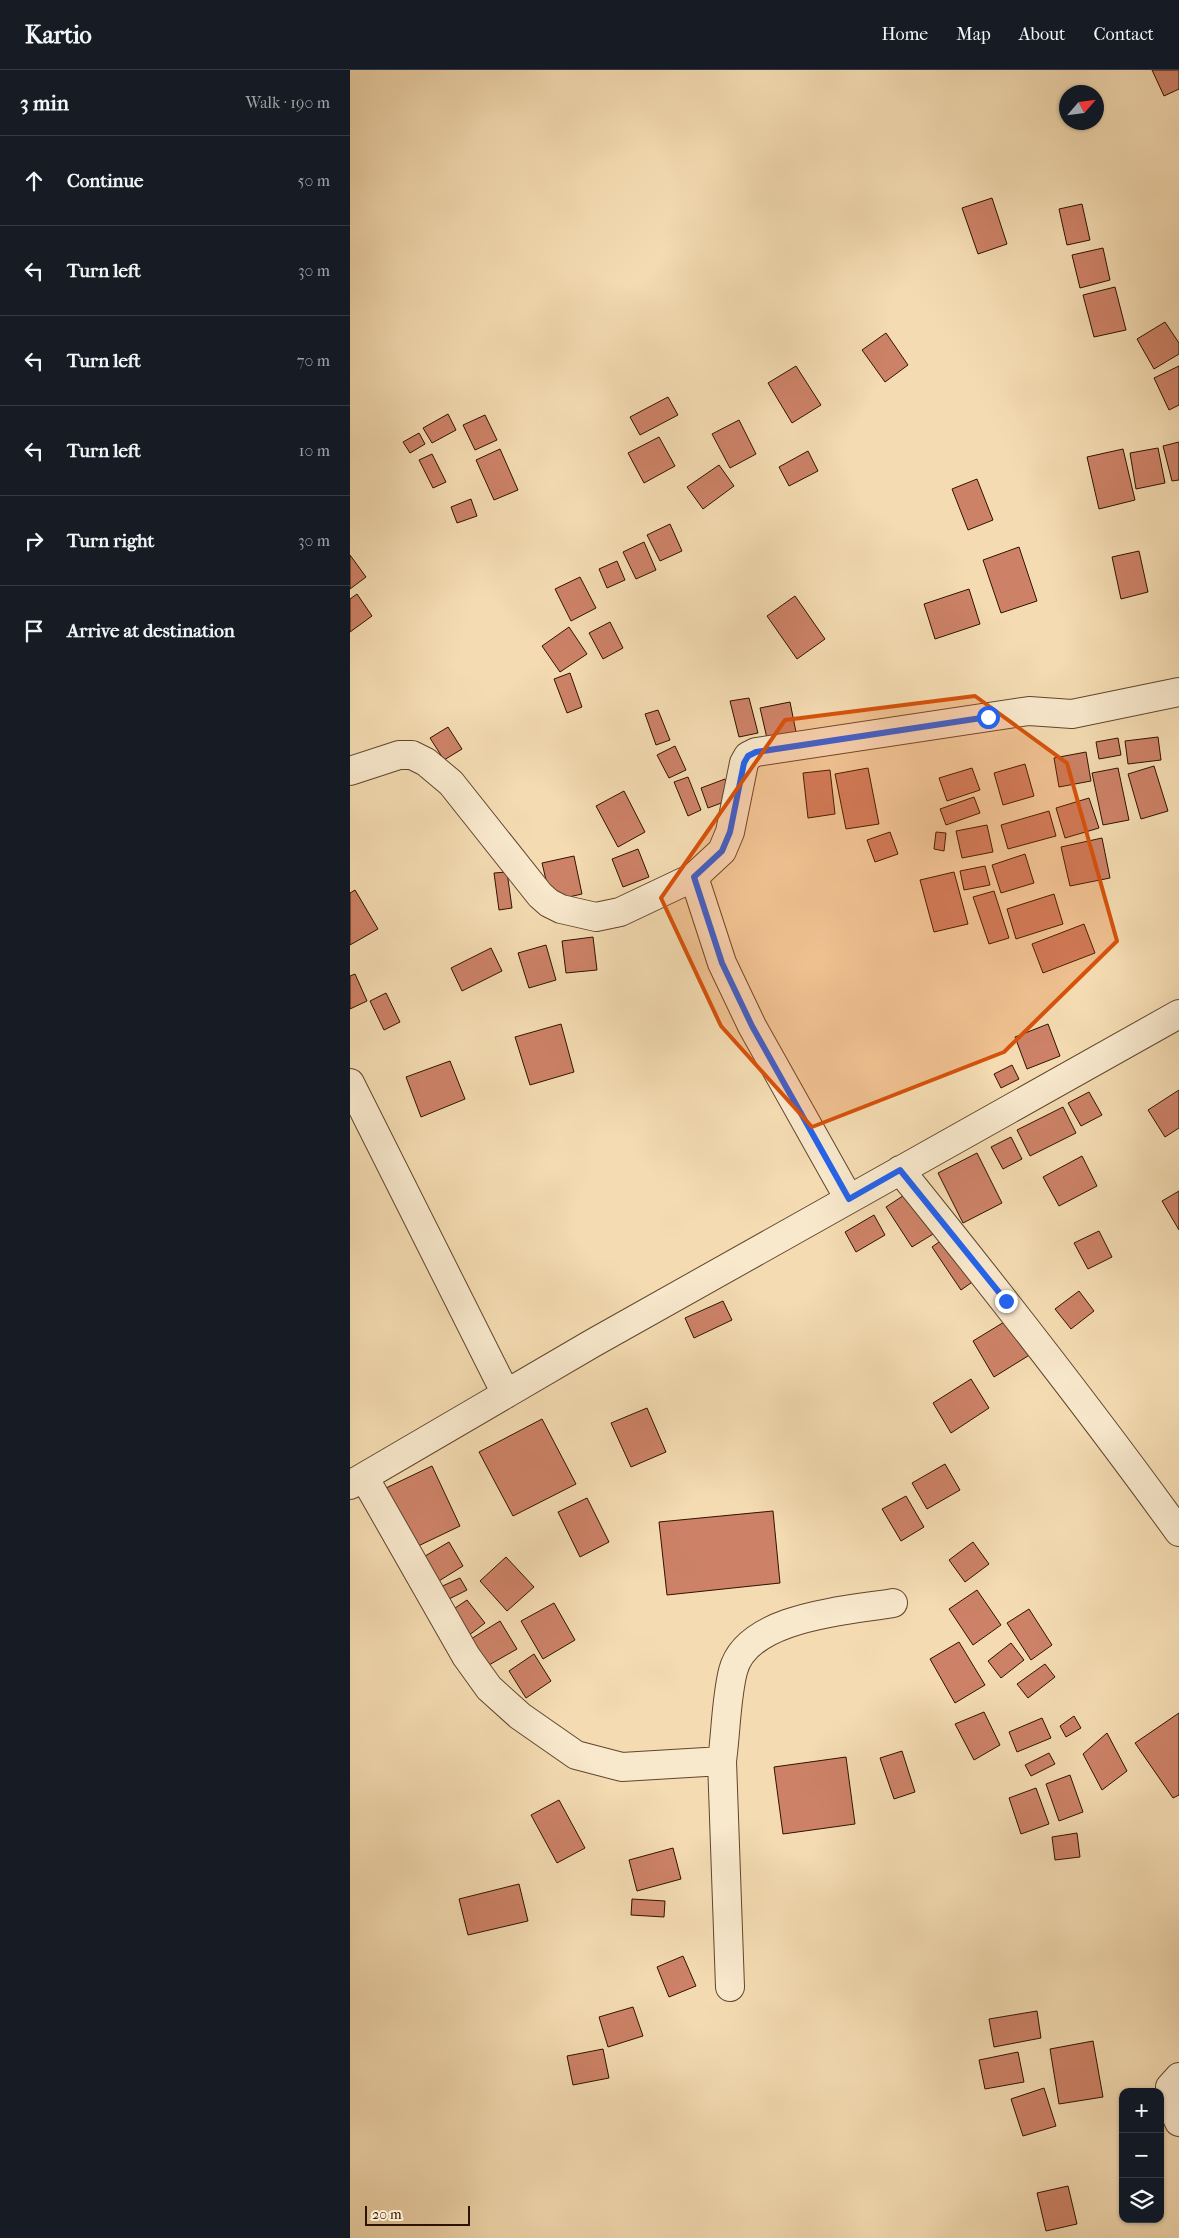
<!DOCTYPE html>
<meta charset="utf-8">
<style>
:root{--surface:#171b24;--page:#242831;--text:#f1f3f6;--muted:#9ea1a6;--line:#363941}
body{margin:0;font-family:"IM FELL French Canon",serif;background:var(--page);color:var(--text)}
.controls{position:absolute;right:15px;bottom:15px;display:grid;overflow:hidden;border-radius:10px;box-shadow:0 1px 4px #0004}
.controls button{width:45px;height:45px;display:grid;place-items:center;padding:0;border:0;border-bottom:1px solid var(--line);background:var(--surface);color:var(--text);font:25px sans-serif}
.compass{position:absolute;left:709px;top:15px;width:45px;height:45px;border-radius:50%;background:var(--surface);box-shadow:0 1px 4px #0004;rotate:62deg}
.scale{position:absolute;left:15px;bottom:12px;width:105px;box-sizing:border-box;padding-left:5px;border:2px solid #2f1300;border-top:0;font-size:14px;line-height:18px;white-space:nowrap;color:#2f1300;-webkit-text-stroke:4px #f8e8cc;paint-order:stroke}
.stop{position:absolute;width:15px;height:15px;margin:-11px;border:4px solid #2563eb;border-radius:50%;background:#fff}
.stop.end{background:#2563eb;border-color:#fff;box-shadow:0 1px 5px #0008}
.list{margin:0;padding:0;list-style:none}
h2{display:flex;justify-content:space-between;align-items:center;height:65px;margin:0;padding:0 20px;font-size:21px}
h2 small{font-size:16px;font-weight:400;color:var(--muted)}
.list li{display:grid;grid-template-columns:32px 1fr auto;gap:15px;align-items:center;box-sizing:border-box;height:90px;padding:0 20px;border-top:1px solid var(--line)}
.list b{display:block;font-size:19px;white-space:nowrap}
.list em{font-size:16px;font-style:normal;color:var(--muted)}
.icon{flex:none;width:28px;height:28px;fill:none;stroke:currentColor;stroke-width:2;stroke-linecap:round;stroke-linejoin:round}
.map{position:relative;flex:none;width:829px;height:2168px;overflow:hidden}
header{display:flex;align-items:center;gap:30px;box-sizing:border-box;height:70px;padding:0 25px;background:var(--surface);border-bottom:1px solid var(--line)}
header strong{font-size:24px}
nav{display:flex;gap:28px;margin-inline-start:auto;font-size:18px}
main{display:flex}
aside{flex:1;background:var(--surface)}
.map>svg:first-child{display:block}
</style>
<header>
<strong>Kartio</strong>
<nav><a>Home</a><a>Map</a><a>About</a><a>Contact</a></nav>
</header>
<main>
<aside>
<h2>3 min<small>Walk · 190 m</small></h2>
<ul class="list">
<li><svg class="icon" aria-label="ahead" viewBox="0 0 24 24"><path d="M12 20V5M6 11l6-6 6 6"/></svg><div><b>Continue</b></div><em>50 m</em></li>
<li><svg class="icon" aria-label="left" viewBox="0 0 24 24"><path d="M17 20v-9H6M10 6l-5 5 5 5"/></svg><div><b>Turn left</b></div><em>30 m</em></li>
<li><svg class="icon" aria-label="left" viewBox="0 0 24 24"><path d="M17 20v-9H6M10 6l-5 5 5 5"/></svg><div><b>Turn left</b></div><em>70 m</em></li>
<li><svg class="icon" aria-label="left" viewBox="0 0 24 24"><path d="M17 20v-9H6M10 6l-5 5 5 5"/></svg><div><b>Turn left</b></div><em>10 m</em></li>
<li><svg class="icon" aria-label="right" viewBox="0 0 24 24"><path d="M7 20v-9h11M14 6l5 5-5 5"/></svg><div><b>Turn right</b></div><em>30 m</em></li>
<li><svg class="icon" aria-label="arrive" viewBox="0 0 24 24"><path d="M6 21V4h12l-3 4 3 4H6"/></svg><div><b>Arrive at destination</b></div></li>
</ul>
</aside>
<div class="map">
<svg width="829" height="2168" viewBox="0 0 829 2168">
<rect width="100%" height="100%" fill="#f4dbb1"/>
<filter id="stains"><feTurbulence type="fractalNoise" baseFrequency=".004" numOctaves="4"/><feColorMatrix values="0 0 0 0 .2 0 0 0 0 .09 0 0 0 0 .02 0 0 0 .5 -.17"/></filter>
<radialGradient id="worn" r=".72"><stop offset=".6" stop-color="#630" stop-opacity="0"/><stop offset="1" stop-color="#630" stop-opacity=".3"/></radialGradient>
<!-- building -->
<path fill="#cd8267" stroke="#2f1300" d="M802,0H829V19L814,26Z
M642,128L657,174L628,184L612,138Z
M732,134L740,170L717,175L709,139Z
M753,178L760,210L730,218L722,185Z
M765,217L776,260L744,267L733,225Z
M815,252L829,273V284L804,299L787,269Z
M536,263L558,295L535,312L512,280Z
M446,296L471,335L442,353L418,313Z
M829,296V335L819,340L804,308Z
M318,327L328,345L290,365L280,347Z
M98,344L106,360L82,373L73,358Z
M135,345L147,370L125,380L113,355Z
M389,350L406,384L380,398L362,364Z
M69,363L75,374L60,383L53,372Z
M309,367L325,396L294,413L278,383Z
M829,372V410L822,411L813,376Z
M808,378L815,413L786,419L780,383Z
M150,379L168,420L144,430L126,390Z
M773,379L785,430L749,439L737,387Z
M458,381L468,401L439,416L429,397Z
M82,384L96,412L83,418L69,390Z
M369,395L384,416L353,439L337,417Z
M627,409L643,450L618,460L602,419Z
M121,429L127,446L107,453L101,437Z
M320,454L332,481L310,491L297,465Z
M294,472L306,500L286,509L273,482Z
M669,477L687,531L651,543L633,490Z
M789,481L798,522L771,529L762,487Z
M0,485L16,507L0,519Z
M267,491L275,510L257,518L249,499Z
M230,507L246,538L221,551L205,519Z
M619,519L630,554L585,569L574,534Z
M7,524L22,546L0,562V529Z
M445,526L475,569L447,589L417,546Z
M260,552L273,578L253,589L239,563Z
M219,557L237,584L210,602L192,576Z
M220,603L232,637L217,643L204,609Z
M399,628L408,663L389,667L380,631Z
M440,632L448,672L419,677L410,638Z
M308,640L320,670L306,675L295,644Z
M98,657L112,679L94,690L80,668Z
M808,667L811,690L778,694L775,671Z
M768,668L771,685L749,689L746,672Z
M325,676L336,700L319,708L307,685Z
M736,682L741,711L709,717L704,688Z
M675,694L684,726L653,735L644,703Z
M804,696L818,741L791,749L778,704Z
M518,698L529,754L496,759L485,704Z
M622,698L630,720L597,731L589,708Z
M768,698L779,750L753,755L742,703Z
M480,700L485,744L458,748L453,703Z
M338,707L351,740L338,746L324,712Z
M375,709L382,729L358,738L351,718Z
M274,721L295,762L268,777L246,736Z
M624,727L630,743L596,755L590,739Z
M739,728L749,758L715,768L706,738Z
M699,741L706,766L658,779L651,755Z
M637,755L643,782L612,788L606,761Z
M540,762L548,784L525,792L517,770Z
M586,762L596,763L594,781L584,779Z
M752,768L760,808L720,816L711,777Z
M288,779L299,807L273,817L262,789Z
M675,784L684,813L651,823L642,795Z
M224,786L232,824L201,831L192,793Z
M635,796L640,815L614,820L610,801Z
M157,802L162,838L149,840L144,803Z
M604,802L618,854L584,862L570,810Z
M5,820L28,859L0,875V823Z
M644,821L659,868L639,874L623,827Z
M704,824L713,854L666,869L657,839Z
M734,854L745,883L693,903L682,874Z
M243,867L247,900L216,903L212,871Z
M196,875L206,910L179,918L168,883Z
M141,878L152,901L112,921L101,898Z
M5,904L17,931L0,939V906Z
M36,923L50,952L34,960L20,931Z
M211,954L224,1002L180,1015L165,967Z
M698,954L710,986L677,999L665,967Z
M100,991L115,1029L71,1047L56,1007Z
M662,995L669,1009L651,1018L644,1004Z
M829,1020V1058L815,1067L798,1040Z
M739,1022L752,1045L731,1056L718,1033Z
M713,1037L726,1063L680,1086L667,1060Z
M661,1067L672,1089L653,1099L641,1077Z
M627,1083L652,1133L613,1153L588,1103Z
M732,1086L747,1116L709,1136L693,1107Z
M562,1120L588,1161L562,1177L536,1137Z
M829,1121V1160L812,1131Z
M524,1145L535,1165L506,1182L495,1162Z
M749,1161L762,1187L738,1199L724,1173Z
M599,1165L628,1208L611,1220L582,1177Z
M729,1221L744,1241L721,1259L705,1239Z
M373,1231L382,1250L344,1268L335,1248Z
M664,1246L686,1281L644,1307L623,1271Z
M621,1309L639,1338L601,1363L583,1333Z
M297,1338L316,1382L281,1397L261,1353Z
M192,1349L226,1414L163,1446L129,1382Z
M595,1394L610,1420L577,1439L562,1413Z
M82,1396L110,1456L64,1478L36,1418Z
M556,1426L574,1457L551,1471L532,1439Z
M237,1428L259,1472L230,1487L208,1442Z
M423,1441L430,1513L317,1525L309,1452Z
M99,1472L113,1496L84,1514L70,1489Z
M623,1472L639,1494L615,1512L599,1490Z
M156,1487L184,1517L157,1541L130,1511Z
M110,1508L117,1520L93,1532L86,1519Z
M627,1520L651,1555L623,1575L599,1539Z
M117,1530L135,1553L114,1569L96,1544Z
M204,1533L225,1570L193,1589L171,1551Z
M679,1539L702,1575L681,1590L657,1553Z
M150,1551L167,1579L132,1599L116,1572Z
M609,1572L635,1615L605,1633L580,1589Z
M661,1573L674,1590L651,1608L638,1591Z
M184,1584L201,1611L176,1628L159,1601Z
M695,1594L705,1607L678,1628L667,1614Z
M634,1642L650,1675L624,1690L605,1654Z
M829,1643V1725L823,1728L785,1673Z
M724,1646L731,1658L716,1667L710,1656Z
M692,1648L701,1668L667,1682L659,1662Z
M757,1663L777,1701L752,1720L733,1684Z
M552,1681L565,1722L544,1729L530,1688Z
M699,1683L705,1694L681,1706L675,1695Z
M496,1687L505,1754L433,1764L424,1697Z
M720,1705L733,1742L709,1751L696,1714Z
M686,1718L699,1754L671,1764L659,1728Z
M209,1730L235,1778L207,1793L181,1745Z
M727,1763L730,1787L705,1790L702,1767Z
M323,1778L331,1809L287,1821L279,1790Z
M169,1814L178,1851L118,1865L109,1829Z
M282,1829L315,1831L314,1847L281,1845Z
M333,1886L346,1916L319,1927L307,1897Z
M283,1937L293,1966L258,1977L249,1947Z
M687,1941L691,1968L644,1977L639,1949Z
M743,1971L753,2027L709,2034L700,1979Z
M253,1979L259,2008L223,2015L217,1986Z
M668,1982L674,2012L635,2019L629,1990Z
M694,2018L706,2056L673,2066L661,2029Z
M718,2116L727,2154L696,2161L687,2123Z"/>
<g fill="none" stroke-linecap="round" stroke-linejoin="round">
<defs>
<path id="minor" d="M0,701L49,685H62L76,692L101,713L190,825L199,833L211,839L246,847L270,842L344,807L372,781L380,762L394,693L398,686L406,682L679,641L722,644L829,622
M344,807L372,893L402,956L499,1129
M0,1013L156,1324
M550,1100C646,1219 740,1339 829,1462
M14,1407L116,1586L139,1618L170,1646L226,1685L272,1697L372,1691L380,1917
M0,1415L243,1273L829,944
M372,1691C376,1662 376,1629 383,1601C397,1546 497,1541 543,1533
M829,2007L820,2017V2032L829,2052"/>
</defs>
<!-- minor casing -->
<use href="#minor" stroke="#60452c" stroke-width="30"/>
<!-- minor -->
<use href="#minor" stroke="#f8e8cc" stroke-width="28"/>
</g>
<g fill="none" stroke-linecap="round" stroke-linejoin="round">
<!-- route -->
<path stroke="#2563eb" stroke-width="6" d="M638,647L406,682L398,686L394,693L380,762L372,781L344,807L372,893L402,956L499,1129L550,1100L656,1231"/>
</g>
<!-- marked area -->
<path fill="#d6520b" fill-opacity="0.2" stroke="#d6520b" stroke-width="4" stroke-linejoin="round" d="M625,626L717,693L767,871L654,982L462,1057L371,956L311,828L435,650Z"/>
<rect width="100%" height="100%" filter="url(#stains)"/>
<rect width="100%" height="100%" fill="url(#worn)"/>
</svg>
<div class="controls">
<button>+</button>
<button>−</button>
<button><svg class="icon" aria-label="layers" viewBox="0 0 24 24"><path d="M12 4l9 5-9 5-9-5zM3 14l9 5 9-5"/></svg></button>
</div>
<svg class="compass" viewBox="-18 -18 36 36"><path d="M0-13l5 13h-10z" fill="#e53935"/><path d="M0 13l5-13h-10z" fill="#9ea1a6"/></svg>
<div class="scale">20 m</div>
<div class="stop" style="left:638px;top:647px"></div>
<div class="stop end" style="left:656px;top:1231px"></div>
</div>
</main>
